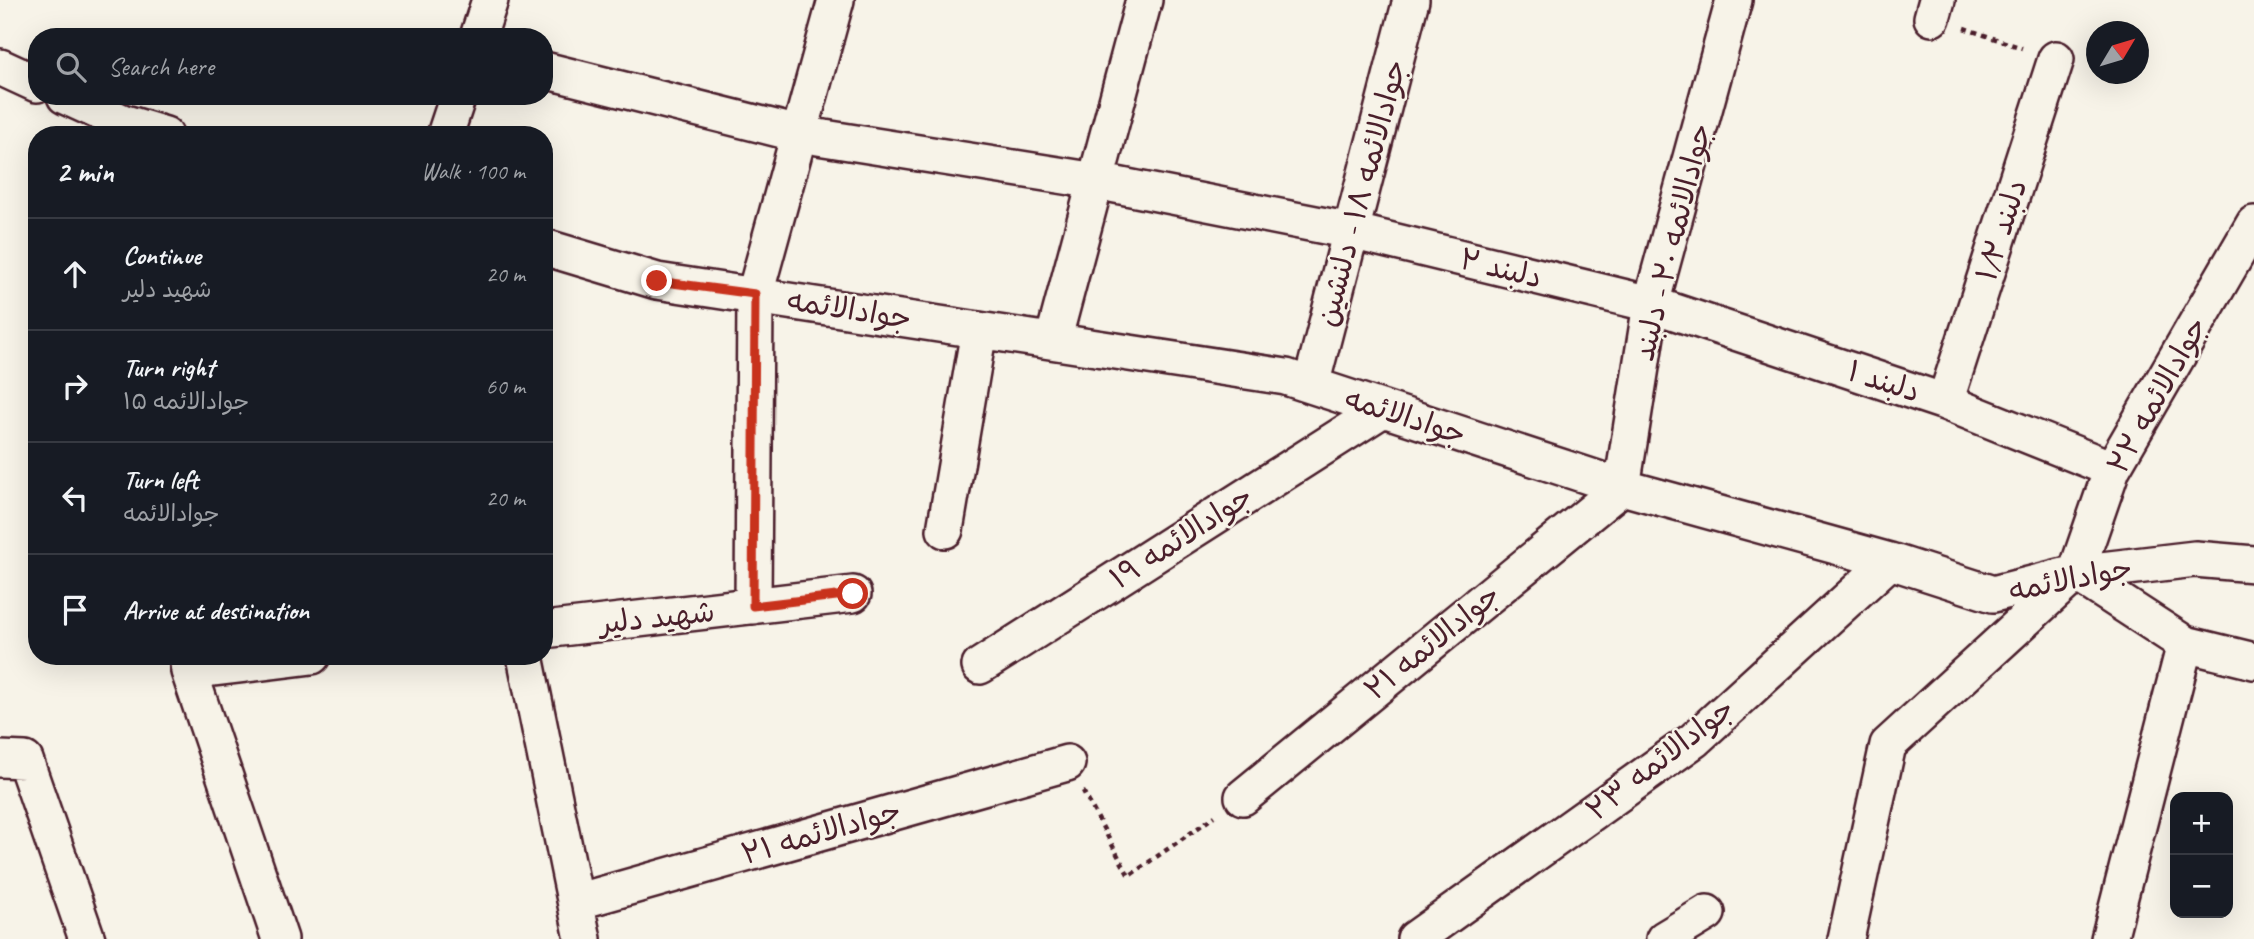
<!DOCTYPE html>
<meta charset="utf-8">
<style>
:root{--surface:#171b24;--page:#20242c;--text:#f1f3f6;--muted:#9ea1a6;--line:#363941}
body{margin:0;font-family:Caveat,"Playpen Sans Arabic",sans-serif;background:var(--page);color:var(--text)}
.controls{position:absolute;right:21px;bottom:21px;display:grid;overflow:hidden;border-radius:14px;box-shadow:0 7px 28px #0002}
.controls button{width:63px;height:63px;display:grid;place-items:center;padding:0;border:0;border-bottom:2px solid var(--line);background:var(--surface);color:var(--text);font:35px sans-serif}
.compass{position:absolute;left:2086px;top:21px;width:63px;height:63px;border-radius:50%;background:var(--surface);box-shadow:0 7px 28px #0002;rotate:52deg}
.stop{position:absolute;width:21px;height:21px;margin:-16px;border:5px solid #c8321e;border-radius:50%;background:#fff}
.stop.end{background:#c8321e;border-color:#fff;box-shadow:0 2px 7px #0008}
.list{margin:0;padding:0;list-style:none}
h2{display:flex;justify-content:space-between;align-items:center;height:91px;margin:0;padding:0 28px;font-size:30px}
h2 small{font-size:23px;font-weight:400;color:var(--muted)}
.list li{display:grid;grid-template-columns:46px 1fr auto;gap:21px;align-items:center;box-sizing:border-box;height:112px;padding:0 28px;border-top:2px solid var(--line)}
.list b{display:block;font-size:26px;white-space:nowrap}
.list p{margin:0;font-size:23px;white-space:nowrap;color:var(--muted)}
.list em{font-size:23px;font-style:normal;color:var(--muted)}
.icon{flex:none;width:38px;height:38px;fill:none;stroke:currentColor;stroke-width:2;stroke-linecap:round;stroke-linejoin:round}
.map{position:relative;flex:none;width:2254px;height:939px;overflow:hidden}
.search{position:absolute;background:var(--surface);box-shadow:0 7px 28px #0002;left:28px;top:28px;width:525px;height:77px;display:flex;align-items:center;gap:18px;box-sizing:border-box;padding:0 24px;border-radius:28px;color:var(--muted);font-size:26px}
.panel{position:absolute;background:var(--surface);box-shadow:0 7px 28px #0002;left:28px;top:126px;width:525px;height:539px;border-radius:28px}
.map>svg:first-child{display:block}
</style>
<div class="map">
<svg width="2254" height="939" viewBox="0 0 2254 939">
<rect width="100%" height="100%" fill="#f7f3e8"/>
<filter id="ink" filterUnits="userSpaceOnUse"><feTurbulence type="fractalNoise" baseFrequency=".0143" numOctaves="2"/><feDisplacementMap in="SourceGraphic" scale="14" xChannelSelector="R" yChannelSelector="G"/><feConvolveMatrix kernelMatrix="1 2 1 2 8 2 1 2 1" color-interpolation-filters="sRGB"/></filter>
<g filter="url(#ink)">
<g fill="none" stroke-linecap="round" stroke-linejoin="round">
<defs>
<path id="street" d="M1932,18L1937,0
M478,37L490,0
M0,67L37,84
M544,70L799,134L1096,181L1351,231L1651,304L1945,402L2112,469
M65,96L122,122L165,135
M445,135L458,96
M544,247L657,281L1286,377L1622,487L1890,561L1993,594L2076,573L2195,559L2254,564
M1053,341L1144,0
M1311,385L1411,0
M1945,402L2056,59
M1622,487L1651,304L1734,0
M945,530L979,330
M2076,573L2185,644L2254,661
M753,606L755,294L836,0
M544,630L853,594
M187,656L189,671L280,939
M525,656L583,939
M980,666L1383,409
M189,671L312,656
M0,759L25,760L87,939
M1243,797L1622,487
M576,902L1067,763
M1415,939L1694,740L1890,561
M1664,939L1707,913
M1846,939L1888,745L2076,573L2112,469L2254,224
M2109,939L2185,644"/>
</defs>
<!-- street casing -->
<use href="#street" stroke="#4a1f2b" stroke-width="40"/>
<!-- path -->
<path stroke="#4a1f2b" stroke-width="4.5" stroke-dasharray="5 5" stroke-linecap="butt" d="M1964,28L2022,48
M1083,791L1129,876L1215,816"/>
<!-- street -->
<use href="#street" stroke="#f7f3e8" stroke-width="35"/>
</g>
</g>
<g fill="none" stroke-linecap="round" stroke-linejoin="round" filter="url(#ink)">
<!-- route -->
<path stroke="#c8321e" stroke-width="9" d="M657,281L755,294L753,606L853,594"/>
</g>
<g text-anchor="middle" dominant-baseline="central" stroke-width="5" stroke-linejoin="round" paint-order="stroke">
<!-- street labels -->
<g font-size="30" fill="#4a1f2b" stroke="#f7f3e8">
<text transform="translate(1361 193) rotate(-75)">جوادالائمه ۱۸ - دلنشین</text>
<text transform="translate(2001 230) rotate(-72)">دلبند ۱/۲</text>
<text transform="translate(1672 242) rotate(-76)">جوادالائمه ۲۰ - دلبند</text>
<text transform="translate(1501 268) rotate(14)">دلبند ۲</text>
<text transform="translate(849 309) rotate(9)">جوادالائمه</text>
<text transform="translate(1884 381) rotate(18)">دلبند ۱</text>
<text transform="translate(2157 395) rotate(-61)">جوادالائمه ۲۲</text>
<text transform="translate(1405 416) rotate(18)">جوادالائمه</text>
<text transform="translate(1181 537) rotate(-33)">جوادالائمه ۱۹</text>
<text transform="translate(2070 579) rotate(-11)">جوادالائمه</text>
<text transform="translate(657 617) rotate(-6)">شهید دلیر</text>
<text transform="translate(1432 642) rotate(-39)">جوادالائمه ۲۱</text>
<text transform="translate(1660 759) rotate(-38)">جوادالائمه ۲۳</text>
<text transform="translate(821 832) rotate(-16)">جوادالائمه ۲۱</text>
</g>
</g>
</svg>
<div class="controls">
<button>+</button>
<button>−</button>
</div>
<svg class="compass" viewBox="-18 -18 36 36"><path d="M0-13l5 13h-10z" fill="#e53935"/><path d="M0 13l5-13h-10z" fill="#9ea1a6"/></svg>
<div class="stop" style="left:853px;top:594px"></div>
<div class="stop end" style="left:657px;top:281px"></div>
<div class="search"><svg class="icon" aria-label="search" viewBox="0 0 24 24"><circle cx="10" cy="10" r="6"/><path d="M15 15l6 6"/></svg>Search here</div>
<section class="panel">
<h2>2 min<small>Walk · 100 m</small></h2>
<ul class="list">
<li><svg class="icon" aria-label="ahead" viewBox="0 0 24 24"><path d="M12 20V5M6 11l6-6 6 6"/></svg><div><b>Continue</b><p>شهید دلیر</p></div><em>20 m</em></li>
<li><svg class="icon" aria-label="right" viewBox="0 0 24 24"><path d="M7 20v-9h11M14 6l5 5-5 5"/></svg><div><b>Turn right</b><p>جوادالائمه ۱۵</p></div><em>60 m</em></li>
<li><svg class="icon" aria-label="left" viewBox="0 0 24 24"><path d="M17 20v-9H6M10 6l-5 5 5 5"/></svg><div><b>Turn left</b><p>جوادالائمه</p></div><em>20 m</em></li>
<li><svg class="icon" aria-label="arrive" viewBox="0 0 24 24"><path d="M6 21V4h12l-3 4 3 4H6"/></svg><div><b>Arrive at destination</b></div></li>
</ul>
</section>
</div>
